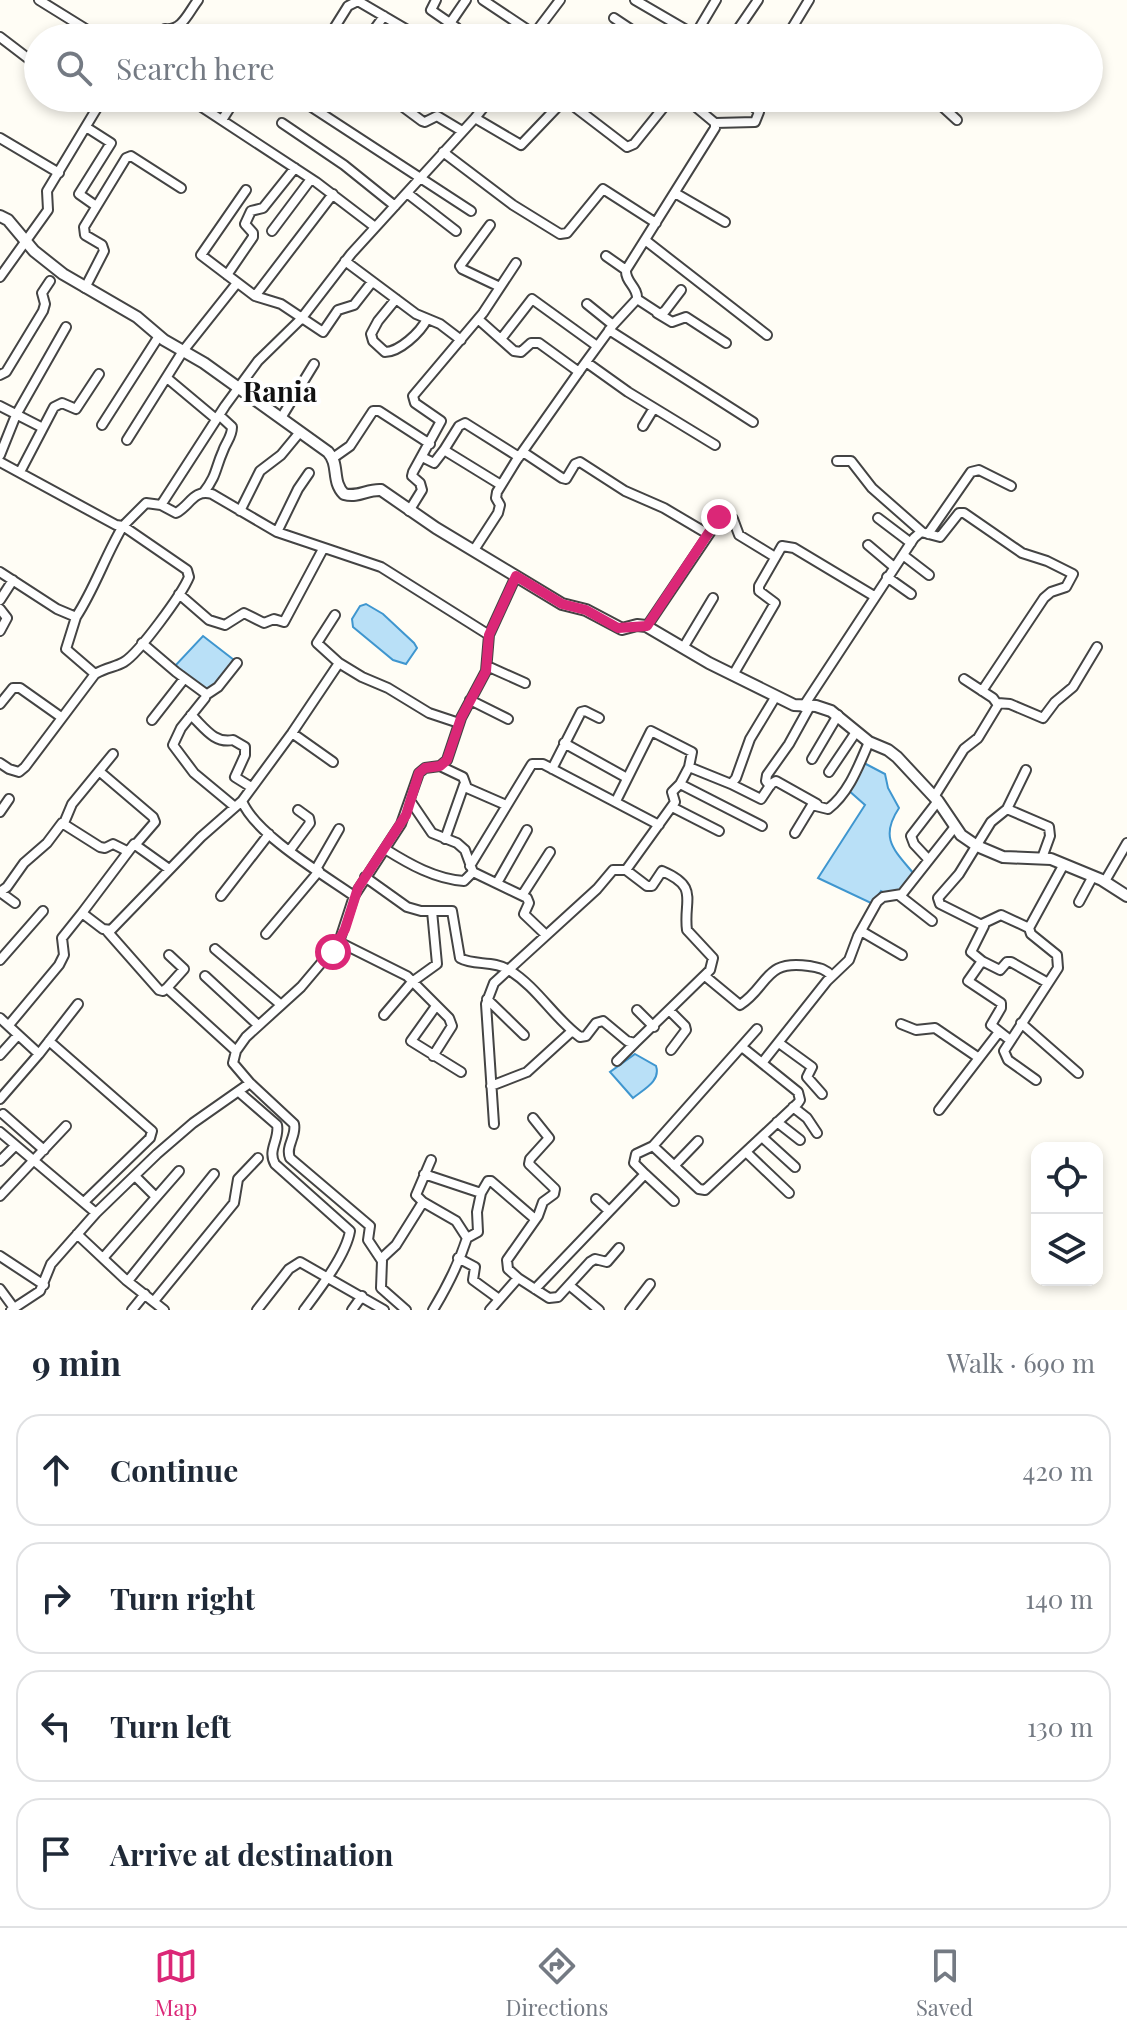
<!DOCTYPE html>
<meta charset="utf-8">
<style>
:root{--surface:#fff;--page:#f2f2f3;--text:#1f2937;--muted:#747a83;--line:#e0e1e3;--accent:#db2777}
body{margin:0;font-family:"Playfair Display",serif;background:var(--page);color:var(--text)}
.controls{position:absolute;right:24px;bottom:24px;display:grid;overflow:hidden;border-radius:16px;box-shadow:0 4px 12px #0003}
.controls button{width:72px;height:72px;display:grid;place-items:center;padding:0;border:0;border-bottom:2px solid var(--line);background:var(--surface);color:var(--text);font:40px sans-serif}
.stop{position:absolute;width:24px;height:24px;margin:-18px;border:6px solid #db2777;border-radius:50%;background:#fff}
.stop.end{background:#db2777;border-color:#fff;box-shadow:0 2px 8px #0008}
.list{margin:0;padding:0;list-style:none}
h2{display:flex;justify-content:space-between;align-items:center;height:104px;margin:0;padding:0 32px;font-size:34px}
h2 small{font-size:26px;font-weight:400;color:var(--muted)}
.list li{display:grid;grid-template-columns:52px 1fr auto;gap:24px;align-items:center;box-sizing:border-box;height:112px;margin:0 16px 16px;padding:0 16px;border:2px solid var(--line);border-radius:24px}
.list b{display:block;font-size:30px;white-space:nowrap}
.list em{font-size:26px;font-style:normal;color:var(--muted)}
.icon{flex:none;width:44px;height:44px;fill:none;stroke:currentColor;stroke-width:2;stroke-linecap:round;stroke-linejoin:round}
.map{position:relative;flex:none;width:1127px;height:1310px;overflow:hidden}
.search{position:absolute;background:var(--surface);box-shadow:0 4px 12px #0003;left:24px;right:24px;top:24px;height:88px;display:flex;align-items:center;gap:20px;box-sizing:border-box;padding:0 28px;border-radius:44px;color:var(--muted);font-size:30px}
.sheet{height:616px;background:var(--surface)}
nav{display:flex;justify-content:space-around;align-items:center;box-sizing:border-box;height:112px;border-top:2px solid var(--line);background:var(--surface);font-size:22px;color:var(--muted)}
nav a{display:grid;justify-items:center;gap:4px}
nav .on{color:var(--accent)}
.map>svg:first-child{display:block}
</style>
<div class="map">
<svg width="1127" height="1310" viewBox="0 0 1127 1310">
<rect width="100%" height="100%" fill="#fffdf5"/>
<!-- water -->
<path fill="#b9e0f7" stroke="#3f96cf" stroke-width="2" d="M366,604L383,614L414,643L417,648L406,664L393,660L353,627L352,619L360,606Z
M203,636L234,660L219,686L208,693L173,668Z
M864,763L885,774L888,788L899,808C879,838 894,850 914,874L894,898L881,891L873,904L818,878L865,805L847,789Z
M635,1054L656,1066C661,1081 644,1089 633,1098L610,1072Z"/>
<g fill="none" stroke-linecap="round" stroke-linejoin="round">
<defs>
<path id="minor" d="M39,0L89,31V38
M436,0L431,10L457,28L461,38
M483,0L540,38
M635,0L695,35
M614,18L644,38
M91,34L105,38
M587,36L590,38
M0,37L38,66
M532,37L560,0
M694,37L716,0
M160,38L165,29C182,31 188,13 198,0
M328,38L348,6L358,1L421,38
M368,38L384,16
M440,38L466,0
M732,38L758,0
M786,38L809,0
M188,98L316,182L375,227
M391,98L422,121L425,122L437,116L462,131
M563,98L627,147L634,144L671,98
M933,98L957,120
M310,106L471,211
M475,118L521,145L564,100
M222,120L236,98
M282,123L344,165L395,206
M715,123L755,122L759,112L745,98
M86,127L111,143L79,194L96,206
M0,138L59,173
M443,152L513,205L560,234L567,233L603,189L656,223
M246,190L201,255L255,296L281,304L323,332L338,310L354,305L372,282
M407,193L456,231
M675,193L725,222
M490,225L460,266L462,269L500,287
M272,231L311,179
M645,240L767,335
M606,256L626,270
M345,261L416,314L440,324L461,340
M227,275L253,237V233L245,224L251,211L263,208L295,168
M0,277L48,210L47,191L103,98
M85,288L104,251L102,245L85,235L84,227L126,158L131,156L181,188
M255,296L333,194
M396,299L378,321L371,334L373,341L385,352C399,352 420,333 427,319
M637,299L660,314L665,311L681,290
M587,304L613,325
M657,313L672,322L686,317L726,343
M478,319L514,351L521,352L531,343H539L579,372
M609,330L753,422
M501,339L532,299L597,346
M586,362L628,392L715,445
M0,375L6,372L43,311L45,304L42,293L50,281
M167,378L216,419
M0,406L43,428
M281,418L314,364
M102,425L159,336
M643,426L654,408
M127,440L183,351L237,283
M523,452L562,478L566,479L575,464L580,462L625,491L664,508L708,534
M0,455L16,415L66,327
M422,457L434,463L444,450
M333,458L350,446L373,411H379L430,444
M837,461H851L872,488L922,532
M0,462L116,525L123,526L146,503L161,505L225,406L258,361L301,319L351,254L475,118L491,98
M20,472L54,407L62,403L76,409L99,374
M501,485L444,450L459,426L465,423L519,457
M204,492C217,475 215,469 223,451C226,442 232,437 232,427L219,415
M161,505L176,513C190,506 193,489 212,494L277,532L381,567L489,635
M240,511L260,471L281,455L300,432
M409,511L422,490L420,483L412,476L413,472L441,421L415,403L413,396L483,313L516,263
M878,518L911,543
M277,532L298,489L309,473
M928,534L971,472L979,470L1011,486
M868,545L894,567
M474,550L498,513L500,505L496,498L497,492L516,461L583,366L613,325L637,299C638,287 625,282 626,270L715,128V123L697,108L700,98
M903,555L929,575
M0,572L57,609L76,617C95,588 105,556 123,526L187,570L189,577C182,594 139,653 124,662C116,667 107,667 95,674L25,767L19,772L9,769L0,763
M887,577L911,594
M179,594L209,620L225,625L244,613L264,623L274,619L284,622L323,549
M0,600L13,580
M0,609L7,618L0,631
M335,615L317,643L339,663
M76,617L66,649L95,674
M647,626L722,515L733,519L739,535L775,557
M142,643L176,672L206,694L205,698L181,728L173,745L194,773L235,807
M683,648L713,598
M487,666L525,683
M733,675L775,603L759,591V586L782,546L794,548L874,596
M206,695L218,687L237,663
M470,700L508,719
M998,703L1010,704L1043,718L1055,702L1073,687L1097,647
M0,704L13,688H20L61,717
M803,707L914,538L921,532L940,537L959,513H964L1022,553L1047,561L1073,574L1066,587L1051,592L1044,598L982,691
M191,715C204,727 214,744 233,740L245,747V755L235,777L251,787
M152,720L184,679
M292,733L333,762
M564,743L627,778
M812,759L838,715
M440,766L463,777L467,788L506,805
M552,769L581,712L585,711L599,718
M99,771L153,817L155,822L136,844
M829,772L856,732
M680,784L762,826
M731,784L761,799L771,784L776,781L817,804
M770,786L766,781L767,775L789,744L810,706
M934,797L964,749L978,738L998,705L993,698L964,679
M616,801L651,731L692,752L689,767L731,784L736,778L750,739L776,696
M411,802L432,833L457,843L465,850L473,872L527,898L529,903L524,914L546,935
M672,807L719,831
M1007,809L1049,827L1050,836L1042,858
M0,812L9,799
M64,823L72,804L113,754
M795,833L812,805L828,809C849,793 859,765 869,742
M445,839L464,785
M385,849C409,864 435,879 464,881L473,872
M290,850L310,823L309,818L298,810
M928,859L914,844L911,836L938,801
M470,866L532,764H543L659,825
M169,869L134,844L82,913L103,929L111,930L201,837L242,801
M316,869L339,829
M365,877L407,907L421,911H452L460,958C474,966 493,960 509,970C538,988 553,1017 580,1037L586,1036L596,1023L603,1021L627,1041L635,1043L710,970L713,958L687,930C683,900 700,887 662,871L652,886H647L626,870
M1105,881L1127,843
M497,883L527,830
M0,892L7,887L24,863L47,843L62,823L100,847L105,848L113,844L127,851
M0,892L15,903
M523,894L550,852
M221,896L269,834
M354,896C324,875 255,834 242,801L292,733L339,663L362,677L388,688L429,713L459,723
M900,896L932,921
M1079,902L1093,876
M982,924L1001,915L1029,928
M107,931L159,990L163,991L167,988
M861,931L902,955
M266,934L319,871
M339,942L407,976L449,1018L452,1026L433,1056
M215,949L280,1004
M169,955L184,969L167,988L236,1051
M0,960L43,911
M982,961L1000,970L1007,962H1011L1048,983
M205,976L258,1025
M705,976L740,1005C769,986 764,959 809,966C819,968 824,968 832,976
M487,999L524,1035
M436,1006L411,1041L461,1072
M637,1010L654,1027
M670,1011L685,1026L686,1030L671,1050
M384,1015L412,982L437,964L432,911
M0,1018L39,1054L78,1004
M1021,1023L1078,1073
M901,1024L916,1030L935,1028L979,1058
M9,1025L59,965L64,955L62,938L82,913
M1010,1040L991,1025L1001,1008V1003L968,981L982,961L971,952L984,926L940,904L938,898L959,874L991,822L1007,809L1026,770
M49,1041L152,1131L150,1138L84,1202
M779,1043L812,1067L807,1077L822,1094
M0,1055L18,1035
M617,1061L635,1043
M762,1063L827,981L849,960L858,936L877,902L883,897L902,894L954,828
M1036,1080L1008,1060L1004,1051L1058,968L1057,955L1031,934L1029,928L1064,864
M250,1083L294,1124C297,1136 285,1146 290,1158L370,1226L368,1240L382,1261L381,1288L406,1310
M491,1086L527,1072L572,1031
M239,1092L277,1125C280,1139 267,1150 275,1164L350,1231C346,1255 319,1290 304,1310
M0,1099L39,1054
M793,1107L807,1118L817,1133
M939,1110L999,1032
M3,1114L44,1150
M777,1122L800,1140
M494,1124L486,1004L494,983L597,889L613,870H626L675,802L672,792L680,784L689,767
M0,1132L96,1213
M762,1137L795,1167
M653,1146L699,1189L705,1190L798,1103L800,1100L798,1092L742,1047
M746,1152L789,1193
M0,1161L15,1146
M674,1166L698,1141
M424,1174L481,1193L477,1212L478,1232L467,1238
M645,1174L674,1201
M135,1176L155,1196
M481,1193L488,1181H491L535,1219
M0,1196L66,1126
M596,1199L609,1211
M423,1202L456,1221L467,1238C459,1263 447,1287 433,1310
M77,1234L126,1280L164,1310
M0,1256L44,1285
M103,1258L179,1171
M382,1258L396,1245L423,1202L416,1195L431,1160
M458,1258L475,1267L473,1280L499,1299
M518,1278L508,1269L507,1260L538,1216L543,1202L554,1194L555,1189L529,1164L530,1159L549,1138L533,1118
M128,1281L214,1174
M569,1285L599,1310
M0,1289L14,1308
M535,1289L645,1174L634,1163L636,1154L653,1146L757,1029
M154,1301L234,1203L238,1179L258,1158
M11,1310L40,1291L51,1264L96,1213L157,1154L193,1123L250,1083L233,1063L236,1051L246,1037L301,987L339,942L354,896L401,824L419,773L425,768L440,766L447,760L461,718L486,671L489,635L516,576
M132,1310L145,1294
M257,1310L289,1269L300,1262L384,1310
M352,1310L362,1296
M490,1310L518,1278L549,1298L558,1297L590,1262L595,1259L607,1262L619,1248
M630,1310L650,1284"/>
<path id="tertiary" d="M0,216L8,220L34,251L63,274L137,317L164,340L204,363L328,452C340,465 331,481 344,494C359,498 367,489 381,490L436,528L562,604L586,610L622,629L637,625L646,626L709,663L794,705L816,706L831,711L869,742L888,750L897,757L938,801L961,835L977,846L1003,857L1051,859L1102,880L1127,896"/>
</defs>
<!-- minor casing -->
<use href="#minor" stroke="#444" stroke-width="12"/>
<!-- tertiary casing -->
<use href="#tertiary" stroke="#444" stroke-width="14"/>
<!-- minor -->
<use href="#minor" stroke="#fff" stroke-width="8"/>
<!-- tertiary -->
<use href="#tertiary" stroke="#fff" stroke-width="10"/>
</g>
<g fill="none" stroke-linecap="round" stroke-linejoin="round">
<!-- route -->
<path stroke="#db2777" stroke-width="10" d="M333,952L345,929L358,888L406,815L419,773L425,768L440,766L447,760L461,718L486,671L489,635L516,576L562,604L586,610L618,628L647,626L719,517"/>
</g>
<g text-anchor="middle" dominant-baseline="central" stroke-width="8" stroke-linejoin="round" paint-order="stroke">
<!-- district labels -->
<g font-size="28" font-weight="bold" fill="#111" stroke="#fff">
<text x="280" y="390">Rania</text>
</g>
</g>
</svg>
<div class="controls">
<button><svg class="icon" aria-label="locate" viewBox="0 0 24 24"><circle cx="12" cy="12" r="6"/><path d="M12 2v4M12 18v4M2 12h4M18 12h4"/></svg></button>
<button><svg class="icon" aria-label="layers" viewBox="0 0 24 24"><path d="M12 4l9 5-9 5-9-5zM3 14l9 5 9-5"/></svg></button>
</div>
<div class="stop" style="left:333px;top:952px"></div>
<div class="stop end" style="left:719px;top:517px"></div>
<div class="search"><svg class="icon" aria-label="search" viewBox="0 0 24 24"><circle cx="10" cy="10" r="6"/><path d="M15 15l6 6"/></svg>Search here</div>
</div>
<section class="sheet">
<h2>9 min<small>Walk · 690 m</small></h2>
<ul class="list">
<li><svg class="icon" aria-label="ahead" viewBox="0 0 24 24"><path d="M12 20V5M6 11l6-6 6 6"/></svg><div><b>Continue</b></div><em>420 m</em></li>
<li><svg class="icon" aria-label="right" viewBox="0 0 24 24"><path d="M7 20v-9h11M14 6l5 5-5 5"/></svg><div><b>Turn right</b></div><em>140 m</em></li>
<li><svg class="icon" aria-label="left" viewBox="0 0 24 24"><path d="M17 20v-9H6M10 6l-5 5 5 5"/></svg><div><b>Turn left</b></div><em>130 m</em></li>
<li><svg class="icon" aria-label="arrive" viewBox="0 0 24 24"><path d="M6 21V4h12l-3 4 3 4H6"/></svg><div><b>Arrive at destination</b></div></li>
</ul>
</section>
<nav>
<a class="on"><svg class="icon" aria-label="map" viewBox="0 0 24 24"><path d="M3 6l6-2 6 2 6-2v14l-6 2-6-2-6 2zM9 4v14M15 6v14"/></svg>Map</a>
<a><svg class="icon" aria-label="directions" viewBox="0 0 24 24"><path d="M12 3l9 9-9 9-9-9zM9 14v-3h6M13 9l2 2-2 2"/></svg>Directions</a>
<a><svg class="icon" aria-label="saved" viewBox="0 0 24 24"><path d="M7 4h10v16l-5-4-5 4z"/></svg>Saved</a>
</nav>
